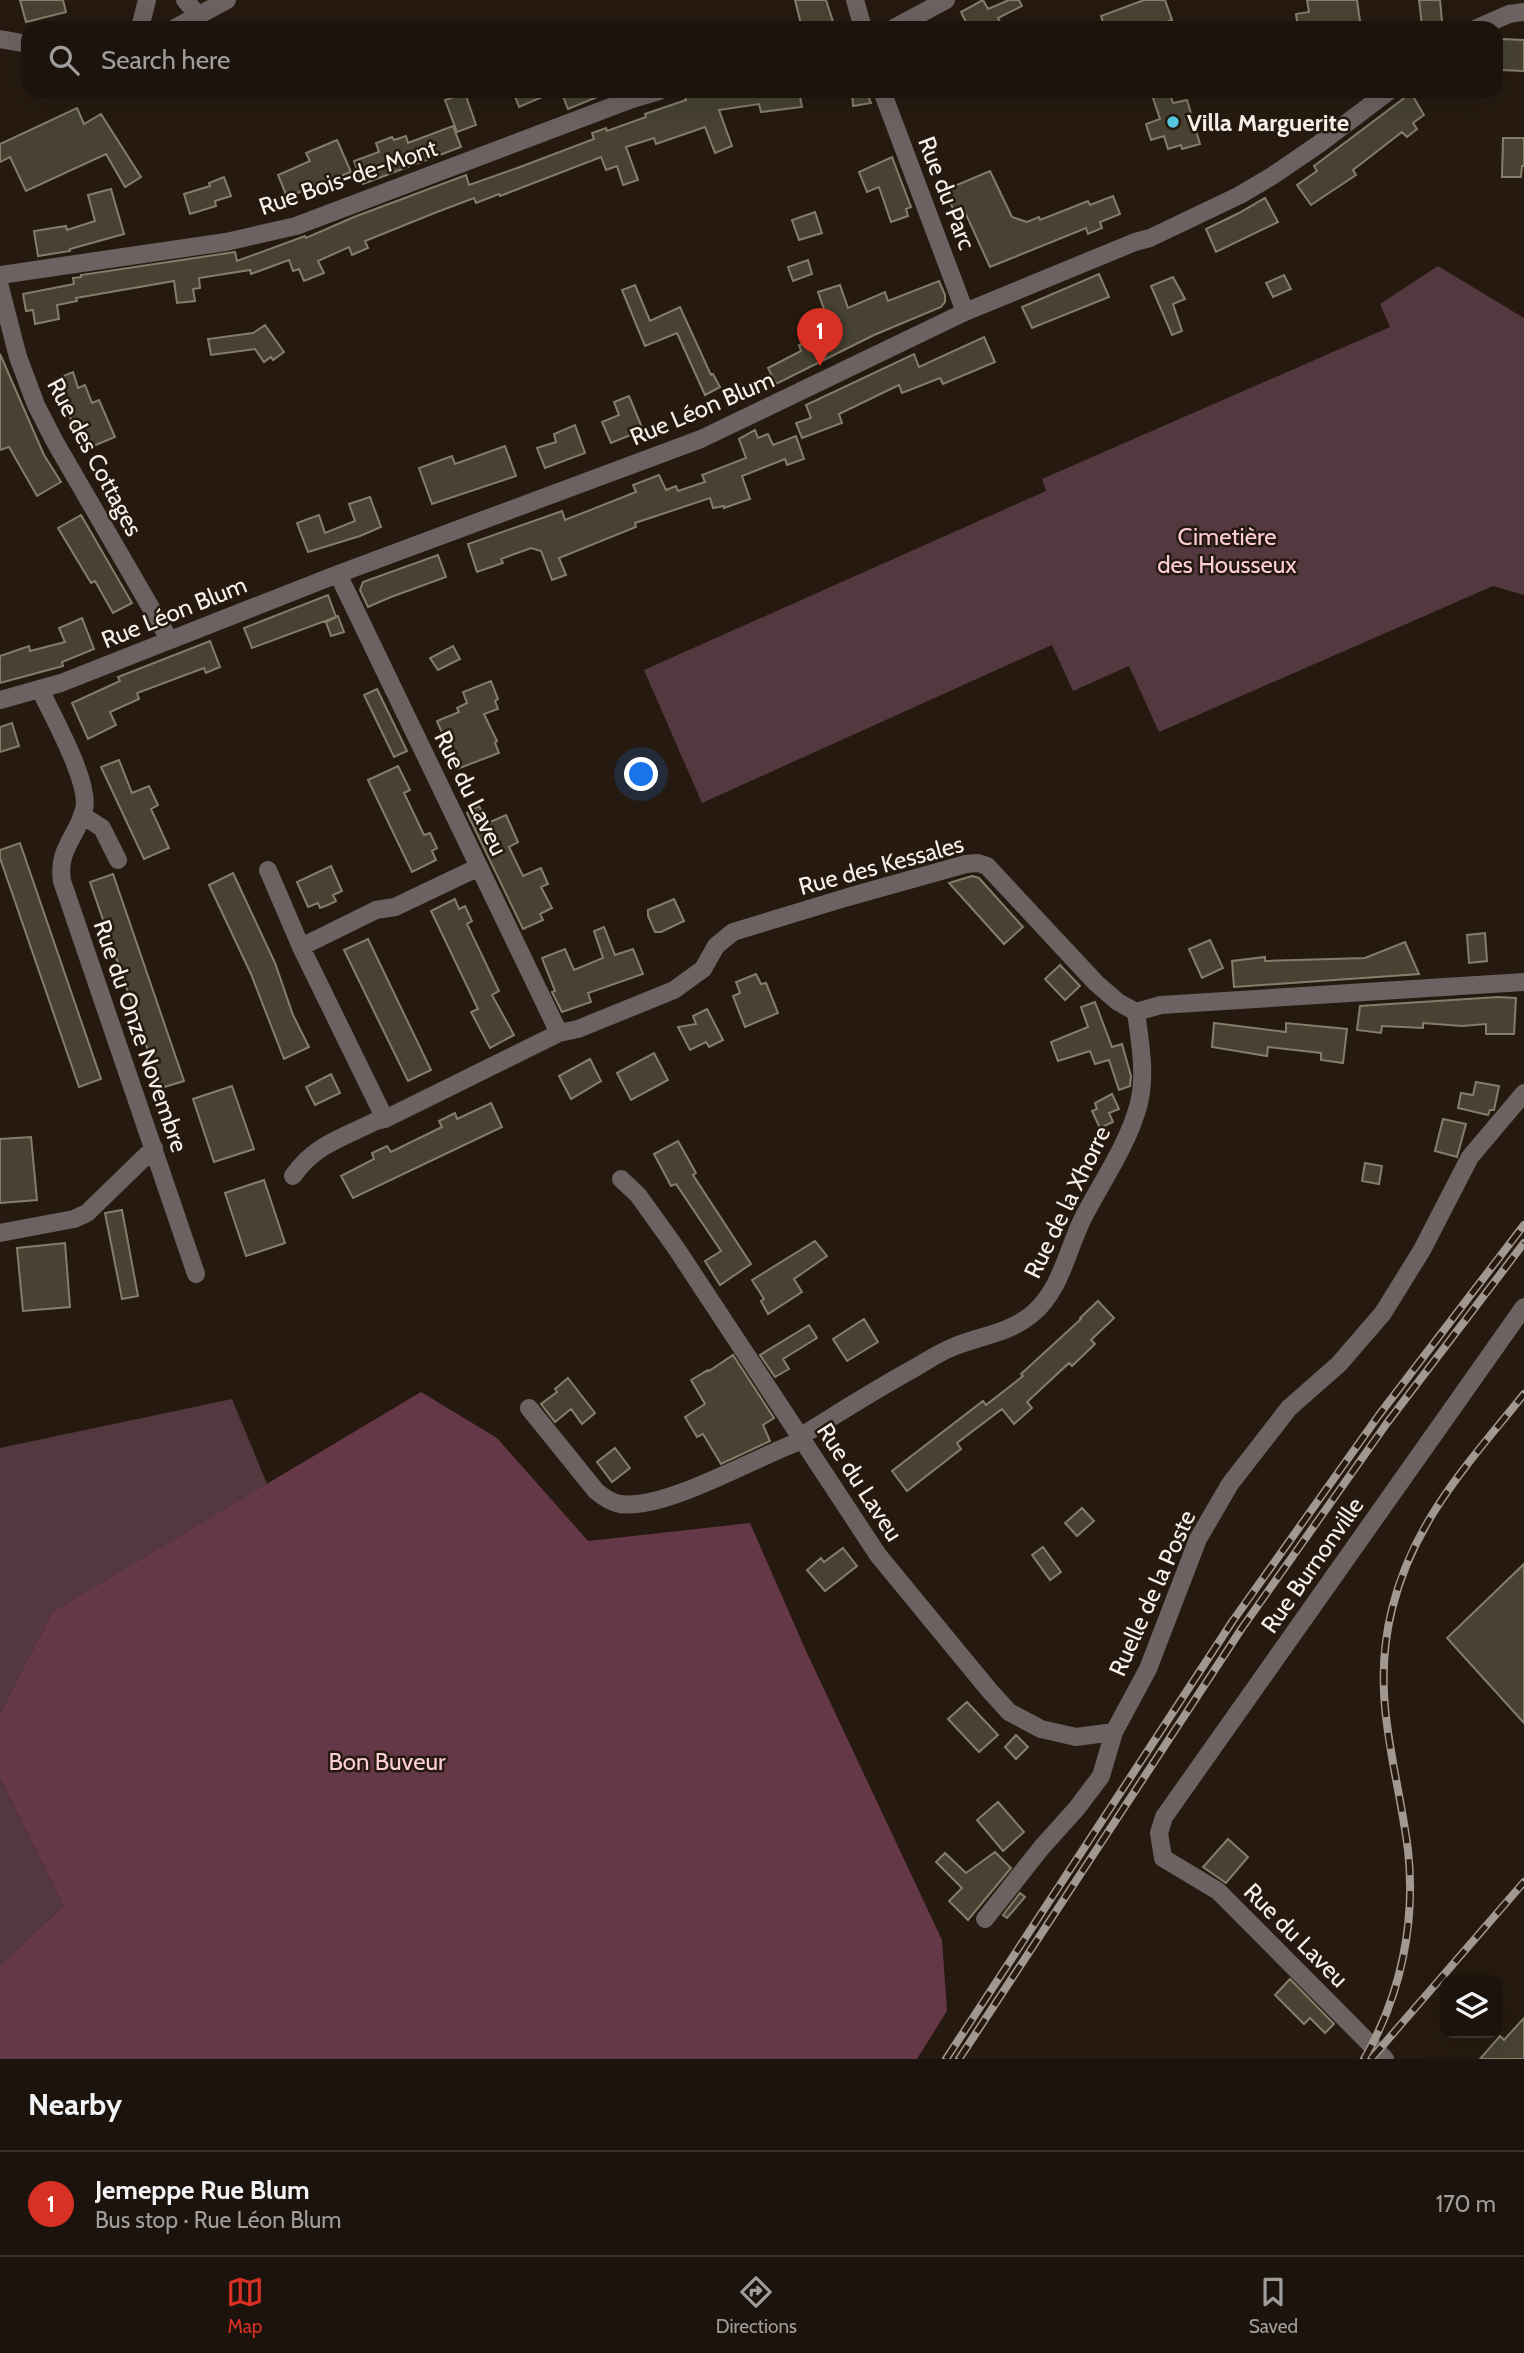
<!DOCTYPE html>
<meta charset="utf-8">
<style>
:root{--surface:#1c140c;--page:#29211a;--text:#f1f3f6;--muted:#a09e9d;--line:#3a332d;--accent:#d93025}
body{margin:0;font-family:Cabin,sans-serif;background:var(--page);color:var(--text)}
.controls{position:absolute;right:21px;bottom:21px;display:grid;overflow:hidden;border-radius:14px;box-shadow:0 7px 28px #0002}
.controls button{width:63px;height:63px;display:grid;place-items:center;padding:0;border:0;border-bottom:2px solid var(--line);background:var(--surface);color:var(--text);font:35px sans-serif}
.you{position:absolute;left:642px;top:775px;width:24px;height:24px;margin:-18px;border:5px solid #fff;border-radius:50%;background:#1a73e8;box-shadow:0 0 0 10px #1a73e833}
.badge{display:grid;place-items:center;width:46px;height:46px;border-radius:50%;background:var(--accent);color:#fff;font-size:23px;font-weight:700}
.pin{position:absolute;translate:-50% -58px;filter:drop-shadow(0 2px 4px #0008)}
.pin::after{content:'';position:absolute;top:37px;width:24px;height:21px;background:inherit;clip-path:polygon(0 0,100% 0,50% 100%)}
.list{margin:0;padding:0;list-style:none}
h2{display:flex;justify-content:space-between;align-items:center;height:91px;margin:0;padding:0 28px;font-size:30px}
h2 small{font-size:23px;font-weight:400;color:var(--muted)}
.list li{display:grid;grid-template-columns:46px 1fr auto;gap:21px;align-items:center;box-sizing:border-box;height:105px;padding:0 28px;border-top:2px solid var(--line)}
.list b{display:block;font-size:26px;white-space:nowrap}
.list p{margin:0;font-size:23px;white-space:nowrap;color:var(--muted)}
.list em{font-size:23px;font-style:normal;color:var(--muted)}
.icon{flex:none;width:38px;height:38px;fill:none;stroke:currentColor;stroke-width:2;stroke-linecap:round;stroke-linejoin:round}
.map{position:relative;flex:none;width:1524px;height:2059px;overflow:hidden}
.search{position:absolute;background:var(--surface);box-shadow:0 7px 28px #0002;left:21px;right:21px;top:21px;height:77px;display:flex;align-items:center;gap:18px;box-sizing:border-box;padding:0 24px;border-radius:21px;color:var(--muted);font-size:26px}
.sheet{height:196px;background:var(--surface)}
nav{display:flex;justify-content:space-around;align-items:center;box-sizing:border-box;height:98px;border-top:2px solid var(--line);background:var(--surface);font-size:19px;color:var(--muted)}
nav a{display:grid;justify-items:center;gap:4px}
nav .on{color:var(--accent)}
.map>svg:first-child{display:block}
</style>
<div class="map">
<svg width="1524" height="2059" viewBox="0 0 1524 2059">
<rect width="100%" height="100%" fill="#261a10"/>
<!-- green -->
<path fill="#533840" d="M1438,266L1524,318V595L1493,586L1159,732L1129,666L1073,691L1052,645L702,803L644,670L1046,491L1042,479L1390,327L1380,304Z
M232,1399L267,1484L52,1612L0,1714V1448Z
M0,1778L63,1906L0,1965Z"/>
<!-- forest -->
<path fill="#643846" d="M421,1392L497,1438L588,1541L750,1523L806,1651L942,1940L947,2011L917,2059H0V1965L63,1906L0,1778V1714L52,1612Z"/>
<!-- building -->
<path fill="#474232" stroke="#837e6c" stroke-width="2" d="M20,0H63L66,12L26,22Z
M795,0H826L835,28H802Z
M983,0L988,9L1009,0H1019L1022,6L998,18L1003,28H969L961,12Z
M1144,0H1165L1172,20L1150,28H1105L1101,16Z
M1307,0H1357L1361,28H1298L1296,14L1309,12Z
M1419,0H1440L1442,22L1422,25Z
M1501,39L1524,40V71L1500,70Z
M513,91H556L519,107Z
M561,91H612L568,109Z
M700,91H799L802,107L761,112L759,104L719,110L732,146L715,153L705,127L656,144L654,138L626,147L638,180L623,185L617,166L606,170L601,157L500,196L499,194L476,203L474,198L437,212L365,241L368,248L352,255L349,247L318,261L324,273L304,281L299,269L293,271L289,260L251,274L250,270L199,278L200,288L193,289L195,301L177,303L174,281L76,298L77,301L57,305L59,319L54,320L35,324L33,310L26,311L23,294L74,284L73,278L81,277V275L235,252L237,261L305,236L306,238L354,217L466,175L469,185L520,167L594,139L592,133L606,128L607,131L646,117L645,114L686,100L685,97Z
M852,91H866L871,103L853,106Z
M1165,91H1169L1173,103L1187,100L1200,144L1182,149L1181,145L1168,149L1164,136L1151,140L1146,124L1160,119L1152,95Z
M465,93L476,125L457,132L445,100Z
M1411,93L1424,115L1413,123L1417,129L1407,137L1402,132L1353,170L1356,175L1311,205L1297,185L1317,171L1314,166Z
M77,108L84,124L101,114L141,177L125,187L106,154L26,191L10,157L0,162V144Z
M453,126L461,147L363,184L354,161L379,152L376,143L392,137L394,140L406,136L408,143Z
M1503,138H1524V166H1522L1521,177H1502Z
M337,140L351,172L287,197L278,175L310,161L306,153Z
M892,157L911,207L906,209L908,216L891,222L879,187L867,192L859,172Z
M990,171L1012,217L1027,222L1039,217L1040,220L1088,201L1090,205L1113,196L1120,214L1100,222L1102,228L1088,234L1086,228L990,267L965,212L956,216L945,190Z
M224,177L231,196L215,201L216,206L190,214L184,194L210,186L209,183Z
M111,189L124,234L70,249V251L38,256L34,231L66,226L67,230L95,221L88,195Z
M1265,198L1278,222L1216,252L1206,229L1239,213Z
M815,212L822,233L799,240L792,220Z
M808,260L812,274L793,281L788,267Z
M1099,274L1109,297L1032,328L1022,307Z
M1284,275L1291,289L1273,297L1266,283Z
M1173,277L1185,299L1173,304L1182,331L1172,335L1151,286Z
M939,281L945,295V302L941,307L874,335L776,384L768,368L801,351L799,345L812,341L811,336L818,334L816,326L828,321L818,292L840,285L848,308L885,292L888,301Z
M635,285L650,321L680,307L711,375L713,374L720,387L705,395L677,333L645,346L622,290Z
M265,325L284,352L273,360L271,357L264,362L255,349L211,355L208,339L253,333Z
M984,337L995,362L943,384L940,378L902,393L899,385L839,414L842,423L802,438L796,423L811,418L806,405L914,354L919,367Z
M0,354L44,455L61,482L37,496L9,447L0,450Z
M73,372L78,388L85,385L92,403L99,400L115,437L84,450L54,380Z
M629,396L643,430L611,443L602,422L619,415L614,402Z
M575,425L585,453L545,468L537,448L556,442L554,434Z
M755,430L758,438L768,434L773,445L796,436L804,459L787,465L785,459L742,476L750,499L724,508V506L713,508L710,498L635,523L636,527L559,558L566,575L552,580L541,551L531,548L501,559L503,563L477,572L468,544L562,511L565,520L636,492L633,485L659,475L666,490L676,486L678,491L705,482L702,475L746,458L739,439Z
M505,446L516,476L432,504L419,468L452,456L455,464Z
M370,497L381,527L360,536L308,552L297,523L319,515L325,533L355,521L349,504Z
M81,515L132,603L113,613L95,581L91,583L58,528Z
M438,555L446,577L391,597L368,607L360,590L363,582Z
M328,595L336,617L252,648L244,628Z
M338,616L344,632L331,636L326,622Z
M82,618L94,649L62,662L63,666L0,683V656L29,646L30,651L65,642L59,628Z
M210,641L220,667L206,673L204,668L137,693L139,699L110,712L116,725L88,739L72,703L120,681L118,677Z
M453,646L460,659L438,670L430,658Z
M491,681L498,699L495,701L498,709L484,714L497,741L495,743L499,753L457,769L437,721L459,712L457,708L467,703L463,692Z
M377,689L407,751L394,757L364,695Z
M12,723L19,746L0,752V727Z
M119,760L132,793L149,786L158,805L151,809L169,848L144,859L101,767Z
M398,766L410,790L404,793L424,835L430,833L437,848L432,851L436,860L412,872L368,780Z
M479,806L488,823L506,815L518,842L509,847L523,876L541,868L548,884L541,887L552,908L540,914L543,920L523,929L467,813Z
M20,843L101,1079L79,1087L0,858V850Z
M331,866L342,891L333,895L336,901L328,905L320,908L318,903L308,907L297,882Z
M233,873L275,963L293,1015L309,1047L284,1059L251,974L209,885Z
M113,874L184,1081L161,1088L90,882Z
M972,876L979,878L1023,927L1004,944L949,883Z
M455,899L459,909L465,906L472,921L467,924L499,991L492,995L514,1035L490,1048L471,1012L478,1009L431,911Z
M674,899L684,921L661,932H655L648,916V910Z
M604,927L615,955L633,949L643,974L588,993L591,1002L562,1012L552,992L555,991L542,958L565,949L574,970L603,958L594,931Z
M1485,933L1487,961L1469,963L1467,935Z
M368,939L431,1070L408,1081L344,950Z
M1210,940L1223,968L1202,978L1189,949Z
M1405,942L1419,974L1234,987L1232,961L1265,957V961L1365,958Z
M1060,965L1080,986L1065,1000L1045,979Z
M756,974L761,984L766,983L778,1013L745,1027L733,996L740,993L736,982Z
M1498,997L1516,998L1514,1034H1486V1024L1462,1026L1423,1023V1028L1382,1026L1381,1033L1357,1030L1360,1006Z
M1095,1002L1112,1047L1122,1044L1131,1076L1130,1086L1119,1090L1109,1060L1095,1064L1090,1051L1058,1061L1051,1042L1088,1027L1081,1007Z
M707,1009L723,1040L709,1047L706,1042L690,1050L678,1027L696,1024L693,1016Z
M1214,1023L1286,1032V1023L1347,1029L1343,1063L1321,1060V1053L1268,1047L1267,1056L1212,1047Z
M654,1053L668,1080L631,1100L617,1073Z
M590,1059L601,1081L571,1099L559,1076Z
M331,1074L340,1093L315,1105L306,1087Z
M1476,1082L1499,1086L1494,1110H1490L1488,1115L1458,1108L1461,1093L1473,1095Z
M232,1086L254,1149L214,1162L193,1099Z
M1112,1094L1119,1109L1109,1113L1113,1122L1100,1128L1092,1111L1097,1109L1095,1103Z
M491,1103L502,1127L353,1198L341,1176L374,1159L372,1153L387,1146L391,1152L442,1127L439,1121L455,1113L457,1119Z
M1443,1119L1466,1124L1457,1157L1435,1151Z
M31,1137L37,1200L0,1203V1139Z
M678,1141L696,1173L693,1175L751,1264L720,1285L705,1261L721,1251L676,1184L671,1186L654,1154Z
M1365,1163L1382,1166L1379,1184L1362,1181Z
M264,1180L285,1243L246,1256L225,1193Z
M122,1210L138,1296L122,1299L105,1213Z
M815,1241L827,1256L794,1279L802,1292L768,1314L761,1301L764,1299L752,1280Z
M65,1243L70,1307L23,1311L17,1248Z
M1098,1301L1114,1318L1091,1340L1095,1344L1072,1366L1069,1363L1027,1402L1032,1408L1014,1424L1002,1409L957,1443L961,1449L907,1491L892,1471L983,1401L986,1405L1023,1376L1021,1374L1081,1319L1080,1318Z
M864,1319L878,1342L847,1361L833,1339Z
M809,1325L817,1338L783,1359L789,1369L775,1377L760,1355Z
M733,1355L774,1418L763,1425L770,1441L721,1464L703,1434L697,1437L685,1417L705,1404L691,1380L708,1370L709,1371Z
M568,1378L595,1413L582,1424L571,1409L555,1422L541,1404L557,1392L555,1389Z
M615,1448L630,1468L612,1482L597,1462Z
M1082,1508L1094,1521L1077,1536L1065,1523Z
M1043,1547L1061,1572L1050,1580L1032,1555Z
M843,1548L857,1566L825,1591L807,1570L821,1558L824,1562Z
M1524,1564V1723L1447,1638Z
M967,1702L998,1735L979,1752L948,1719Z
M1016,1735L1028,1747L1016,1759L1005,1747Z
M998,1802L1024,1832L1003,1851L977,1820Z
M1228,1839L1248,1857L1226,1883L1203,1867Z
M995,1852L1011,1868L968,1920L949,1901L962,1888L936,1862L945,1853L966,1873Z
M1020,1893L1025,1897L1007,1918L1003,1915Z
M1290,1979L1334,2024L1325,2033L1310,2018L1304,2024L1275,1995Z
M1524,2018V2059H1480L1500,2036L1504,2040Z"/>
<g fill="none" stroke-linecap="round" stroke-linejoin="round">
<!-- minor -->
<path stroke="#6c6261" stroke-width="18" d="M185,0L198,15
M140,28L147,0
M175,28L227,0
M894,28L946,0
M1477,28L1509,14L1524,12
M0,39L28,44
M882,91L965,312
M0,287L18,357L36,405L55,442L169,639
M338,574L559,1033
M40,689C52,716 91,783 84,810C77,837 57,849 62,881L196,1274
M0,700L61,683L338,574L701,439L965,312L1135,242L1150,238L1240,195L1272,176L1319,144L1389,91
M82,815L102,828L118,860
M268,870L301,947L385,1119
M301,947L376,910L395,907L479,867
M293,1176C314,1145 344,1137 376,1121L385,1119L559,1033L578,1029L674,990L703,969L716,946L733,932L848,897L966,864L978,863L987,866L1096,983L1118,1002L1136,1012L1161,1005L1524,982
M621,1179L638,1195L676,1248L878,1555L989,1690L1009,1712L1041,1729L1076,1737L1114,1732
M0,1233L74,1219L87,1213L154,1148
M529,1408L596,1491C603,1497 610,1502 620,1504C665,1511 757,1456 803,1440
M801,1436C837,1414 873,1391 911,1370C924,1363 938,1353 953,1347C979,1336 1007,1334 1031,1315C1061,1291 1067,1250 1083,1218C1102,1181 1129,1143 1139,1103C1146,1073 1140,1042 1136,1012
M985,1919L1042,1847L1077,1808L1101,1776L1114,1732L1148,1669L1198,1539L1230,1484L1289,1408L1339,1364L1383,1313L1422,1250L1470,1157L1524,1093
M1385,2059L1218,1891L1163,1858L1159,1833L1164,1817L1524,1307"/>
<!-- tertiary -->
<path stroke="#6c6261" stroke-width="18" d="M855,0L863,28
M0,275L226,242L296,226L632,99L659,91"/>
<defs>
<path id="rail" d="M946,2059L1232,1622L1379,1415L1524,1225
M959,2059L1242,1628L1387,1423L1524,1243
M1364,2059C1401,1996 1416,1922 1408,1850C1397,1764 1370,1697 1392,1609C1414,1520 1469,1463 1524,1394
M1371,2059L1524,1882"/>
</defs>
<!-- rail casing -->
<use href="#rail" stroke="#a39890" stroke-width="8"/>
<!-- rail -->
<use href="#rail" stroke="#261a10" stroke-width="5" stroke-dasharray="16" stroke-linecap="butt"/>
</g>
<!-- markers -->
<circle fill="#57c9e2" stroke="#261a10" stroke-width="2.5" cx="1173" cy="122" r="7"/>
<g text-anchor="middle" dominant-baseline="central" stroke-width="5" stroke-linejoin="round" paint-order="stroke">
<!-- poi labels -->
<g font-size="24" font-weight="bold" fill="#f9f0e9" stroke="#261a10" text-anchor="start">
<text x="1187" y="122">Villa Marguerite</text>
</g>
<!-- street labels -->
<g font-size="24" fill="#f9f0e9" stroke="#261a10">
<text transform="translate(348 177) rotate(-19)">Rue Bois-de-Mont</text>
<text transform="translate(947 193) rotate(69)">Rue du Parc</text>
<text transform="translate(702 408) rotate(-23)">Rue Léon Blum</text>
<text transform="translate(95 457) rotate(62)">Rue des Cottages</text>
<text transform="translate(174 612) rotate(-22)">Rue Léon Blum</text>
<text transform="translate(471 793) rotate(64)">Rue du Laveu</text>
<text transform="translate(881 865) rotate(-15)">Rue des Kessales</text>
<text transform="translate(141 1036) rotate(71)">Rue du Onze Novembre</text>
<text transform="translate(1067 1202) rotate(-64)">Rue de la Xhorre</text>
<text transform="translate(860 1482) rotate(57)">Rue du Laveu</text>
<text transform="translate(1312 1565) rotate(-55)">Rue Burnonville</text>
<text transform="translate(1152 1593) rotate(-66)">Ruelle de la Poste</text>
<text transform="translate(1296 1935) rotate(45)">Rue du Laveu</text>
</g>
<!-- park labels -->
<g font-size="24" fill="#fdcdda" stroke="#261a10">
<text x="1227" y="536">Cimetière<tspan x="1227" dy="28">des Housseux</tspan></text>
<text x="387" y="1761">Bon Buveur</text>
</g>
</g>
</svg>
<div class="controls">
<button><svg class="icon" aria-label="layers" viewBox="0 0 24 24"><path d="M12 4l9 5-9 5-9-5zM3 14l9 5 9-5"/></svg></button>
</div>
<div class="you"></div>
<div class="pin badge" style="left:820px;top:366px">1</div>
<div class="search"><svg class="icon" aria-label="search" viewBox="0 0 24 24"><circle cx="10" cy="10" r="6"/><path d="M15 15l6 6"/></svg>Search here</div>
</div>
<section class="sheet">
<h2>Nearby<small></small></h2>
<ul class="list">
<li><span class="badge">1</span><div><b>Jemeppe Rue Blum</b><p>Bus stop · Rue Léon Blum</p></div><em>170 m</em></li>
</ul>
</section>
<nav>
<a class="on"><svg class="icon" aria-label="map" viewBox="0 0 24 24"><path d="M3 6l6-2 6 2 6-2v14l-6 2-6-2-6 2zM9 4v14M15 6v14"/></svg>Map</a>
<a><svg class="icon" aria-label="directions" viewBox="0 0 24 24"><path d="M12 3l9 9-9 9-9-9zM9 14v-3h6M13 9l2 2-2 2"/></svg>Directions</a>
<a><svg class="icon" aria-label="saved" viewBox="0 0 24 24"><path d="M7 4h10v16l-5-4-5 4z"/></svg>Saved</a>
</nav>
